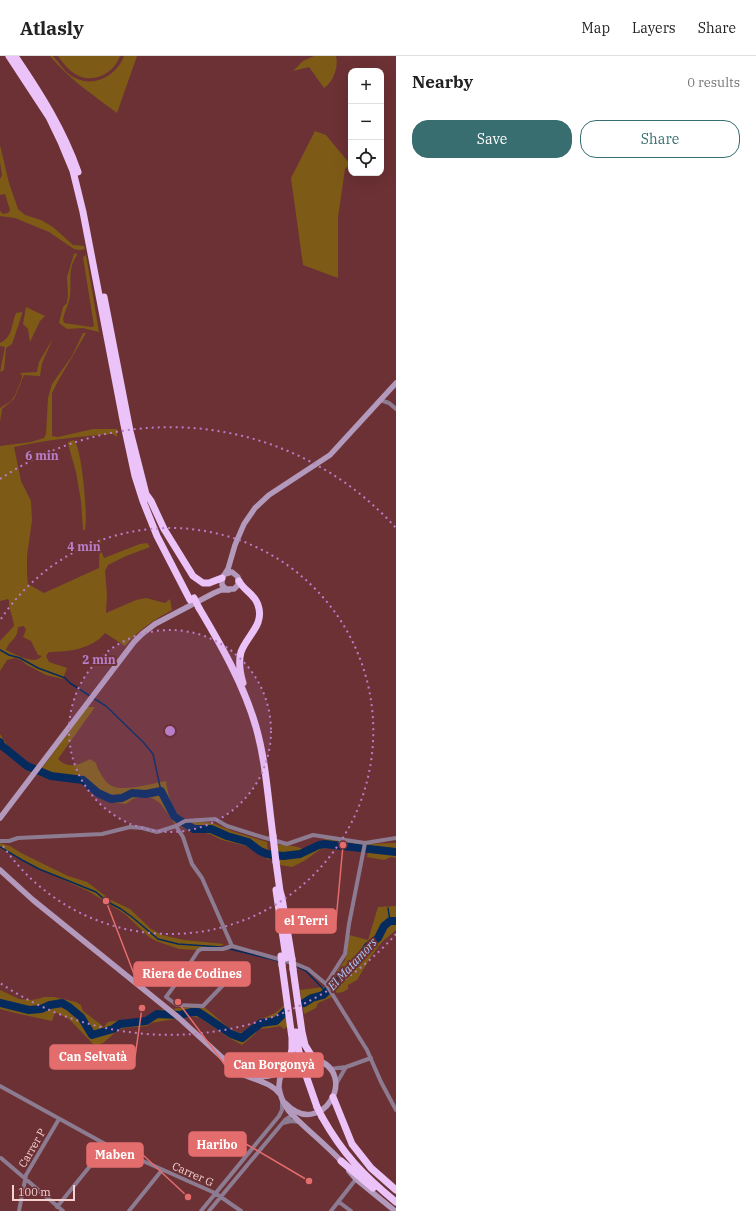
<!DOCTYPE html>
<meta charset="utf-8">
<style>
:root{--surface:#fff;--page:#f2f2f2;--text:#222;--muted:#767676;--line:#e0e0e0;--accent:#386e70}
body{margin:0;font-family:"IBM Plex Serif",serif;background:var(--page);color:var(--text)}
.controls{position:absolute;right:12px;top:12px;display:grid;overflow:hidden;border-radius:8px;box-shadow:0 4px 16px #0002}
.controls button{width:36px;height:36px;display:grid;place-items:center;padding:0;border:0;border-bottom:1px solid var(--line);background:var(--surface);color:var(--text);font:20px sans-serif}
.scale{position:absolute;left:12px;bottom:10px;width:63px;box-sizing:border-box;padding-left:4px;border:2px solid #f6d1d1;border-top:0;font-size:11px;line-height:14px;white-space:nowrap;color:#f6d1d1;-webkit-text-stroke:3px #6c3135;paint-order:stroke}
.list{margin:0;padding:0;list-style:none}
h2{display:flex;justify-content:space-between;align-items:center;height:52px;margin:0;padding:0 16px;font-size:17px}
h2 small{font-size:13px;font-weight:400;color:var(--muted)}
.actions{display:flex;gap:8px;padding:12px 16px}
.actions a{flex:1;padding:9px 0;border:1px solid var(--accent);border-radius:16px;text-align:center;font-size:14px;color:var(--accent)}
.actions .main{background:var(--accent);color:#fff}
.icon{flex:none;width:22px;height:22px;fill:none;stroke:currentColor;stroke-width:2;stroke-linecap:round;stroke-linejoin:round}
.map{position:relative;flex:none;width:396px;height:1155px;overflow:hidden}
header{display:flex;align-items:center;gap:24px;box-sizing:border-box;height:56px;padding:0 20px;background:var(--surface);border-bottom:1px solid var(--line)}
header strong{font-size:19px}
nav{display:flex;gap:22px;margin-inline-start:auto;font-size:14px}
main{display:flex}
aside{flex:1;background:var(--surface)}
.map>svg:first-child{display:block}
</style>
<header>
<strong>Atlasly</strong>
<nav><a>Map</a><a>Layers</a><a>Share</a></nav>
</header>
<main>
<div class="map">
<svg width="396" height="1155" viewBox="0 0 396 1155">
<rect width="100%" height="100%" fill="#6c3135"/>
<!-- green -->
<path fill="#7e5a17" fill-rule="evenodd" d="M50,0H53C60,8 66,18 75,22C95,32 117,19 124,0H137L117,57C93,39 69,23 50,0Z
M58,0H120C114,17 94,28 77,19C69,15 63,7 58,0Z
M314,0H336C339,10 333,27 324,32L309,11L293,15L303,5Z
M315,75L326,79L350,108L345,113L338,161V222L303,209L291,122Z
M0,89L9,127L18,153L25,159L41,164L53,171L73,189L84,190L85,193L80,194L74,193L49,176L15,162L0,160V155L3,158L8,157L10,154L5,138L0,139V123L2,119L0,106Z
M76,197L77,199C66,215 73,229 69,245C67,252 64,257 63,263L64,267L91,271L94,270L83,201L86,199L99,276L83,272L67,273L59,267L63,251L67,247L68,239L67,221L74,198Z
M26,251L45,260L40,265L30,286L28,273L23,268Z
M22,256V258L12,288L6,292L4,314L0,316L5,291L0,290V287C13,281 11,269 16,257Z
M83,277H86L58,325L52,337V380L58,381L93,373H117V381L113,378C80,380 47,384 14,391L21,425L31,445L32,464L27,500V518L28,528L44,537L99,512L100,480L102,497L104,502L140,488L147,487L150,491L126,500L108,509L105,515L107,538L106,557L136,544L146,542L165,547L170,543L172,554C154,564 138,574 125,590L105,577C92,593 69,596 49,596L46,600L49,606L67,612L63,623L46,619L27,609L21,604L15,602L7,604L0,615V585L14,570C13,560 9,554 9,545L8,543L0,545V390L31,386L44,382L46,378L48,342L52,328L72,300ZM24,570L26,574L23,581L31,585L38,599L42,600C33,610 16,598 6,594C10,583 17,585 18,571Z
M53,282L42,307L40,320L24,319L14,343L2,353L0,366V352L11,345L15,339L22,322V319L20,317L37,316L39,306Z
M74,384C82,392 88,462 85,474H83L81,445L76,416L68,388V386Z
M87,651H95L58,703L59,704C69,713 79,709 90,703L96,707C98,714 105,727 112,730C124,736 153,727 166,725C168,741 173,755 186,766H204L213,767L232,775L267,786L269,804L246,790L222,784L210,778L188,774L175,768L160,747L152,742L140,741L133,743L126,748L116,747L96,739L85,727L83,726L71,723L51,724L37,719Z
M0,678L9,692L35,712L31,717L7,699L0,692Z
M326,783L363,788L396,787V802L391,801L384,804L367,801L368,796L339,790L321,793L304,805L292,811L280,809L277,788C286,790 295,789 303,793Z
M0,787L10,790L21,797L68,820L87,826L111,844L130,853L151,873L162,879L184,884L224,888L218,892H201L196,894L179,893L156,885L149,881L125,858L88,835L26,807L0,792Z
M396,850V874L382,886L372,899L357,924L348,929V933L343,936L337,937L331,931L330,925L345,904L347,898L349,879L368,884L378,851Z
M324,931L332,941L318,947L316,952L304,958L300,934Z
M0,934L19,943L30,944L38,943L44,941H54L76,946L81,949L83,955L104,971L108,966L129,963L133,965L138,964L163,953L175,963L151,967L147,970L124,972L117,975L103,987L97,989L93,988L69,963L55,956L52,965L15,957L0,953Z
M285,947L288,970L284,973L280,970L270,972L258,973L255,978L242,989L229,982L200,962L192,960L184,962L173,953L177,952C185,952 197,949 205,952C214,957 235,983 246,975C250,972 253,967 257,965C269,959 277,959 285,947Z"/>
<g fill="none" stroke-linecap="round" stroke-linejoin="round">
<!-- stream -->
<path stroke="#042a5e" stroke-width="1.5" d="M0,594L9,599L20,602L38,612L65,622L70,627L90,640
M93,642L106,650L144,687L153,698L161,735
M0,791L22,804L39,813L96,836L106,845L121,853L132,861L158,883L178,888L221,891
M389,793L390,795
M388,852L390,865
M230,893L279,905
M298,911L306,915L326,936"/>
<!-- river -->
<path stroke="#042a5e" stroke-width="8" d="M0,686L1,689L27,710L51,720L83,724L98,737L111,743L122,742L132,737L146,738L161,735L174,760L179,764L194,773H211L227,780L248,786L260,795L267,798L283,800L300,798L319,789L325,788L396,796
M0,947L29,954L41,953L50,949L62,947L69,951L81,961L92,979L113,973L120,968L146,965L157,958L180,959L192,956H198L203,959L231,978L242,982L261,967L276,965L285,956
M304,947L312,942L323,939L341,922L360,902L368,890L378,882L384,870L390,865H396"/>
<!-- street -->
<path stroke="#8c7b91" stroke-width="4" d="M380,344L389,347L396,353
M176,770L183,781L192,808L202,822L232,890
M0,785H9L18,782L102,778L130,771L142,772L157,776L176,770L185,765L215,763L227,770L262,781L287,788L313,779L365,787L396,782
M183,918L218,923L226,926L203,950L177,949L166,941L183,918L198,895L201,893H223L232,890L296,908L308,913L326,928L367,994L381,1026L396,1054
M326,928L345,898L349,868L365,787
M330,1013L346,1011L371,1002
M336,1028L346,1011
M0,1030L107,1089L215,1137L241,1155
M283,1067L291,1065L300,1066
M1,1102L63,1155
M339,1146L351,1155
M57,1151L107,1089
M19,1155L26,1119L59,1063
M129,1155L162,1114
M201,1155L279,1060L282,1054V1046
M209,1155L285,1064L294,1058
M331,1155L356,1123"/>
<!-- secondary -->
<path stroke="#b399bb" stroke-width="5.5" d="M225,518L232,516L238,521V529L234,533H226L222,529V522L228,513L235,489L244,468L255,452L269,439L330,399L396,327
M0,762L134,586L142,578L155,568L214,537L221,534H229
M0,814L33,844L179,962L238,1016C252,1024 270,1025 280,1038
M235,1008C250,1021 267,1025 283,1014
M285,1047C321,1085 361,1017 315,1003C297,997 278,1012 279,1032C280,1039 284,1048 288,1054C293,1060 300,1066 305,1071C318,1083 331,1094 343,1107
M349,1115L356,1123L395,1155"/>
<!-- highway -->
<path stroke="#ebc3f8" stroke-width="7" d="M9,0L49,61L61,86L73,115L83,156L124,369L135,420L143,445L157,480L190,544
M15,0C40,37 63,73 78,116
M104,241L130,375L147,442
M146,438L151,445L164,473L193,520L203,527H209L222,522
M239,525C244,535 255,538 258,549C265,569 247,579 241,596C238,607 240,617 243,627
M199,552C221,589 244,629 256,671C266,706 268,743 273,780
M276,806L280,835L282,842L292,903
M276,834L286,902
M282,909L292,982V993L289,1008
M293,913L302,976L305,989L313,1002
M296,976L299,996
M302,1008L317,1051
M333,1041L352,1088L371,1112L396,1134
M322,1061C343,1098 363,1119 396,1146
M341,1105L373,1132"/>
<!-- highway-bridge -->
<path stroke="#ebc3f8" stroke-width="7" d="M194,542L199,552
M273,780L276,806
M281,900L282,909
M292,903L293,913
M299,996L302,1008
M317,1051L322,1061"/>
</g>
<!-- distance rings -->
<circle cx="170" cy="675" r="101" fill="#b87ec8" fill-opacity=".12"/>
<g fill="none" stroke="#b87ec8" stroke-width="2" stroke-dasharray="2 4">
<circle cx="170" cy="675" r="101"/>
<path d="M1 563A203 203 0 1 1 1 787"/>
<path d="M396 878A304 304 0 0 1 0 927M0 423A304 304 0 0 1 396 472"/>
</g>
<g text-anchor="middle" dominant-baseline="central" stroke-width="4" stroke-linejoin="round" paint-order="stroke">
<!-- street labels -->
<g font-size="11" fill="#f6d1d1" stroke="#6c3135">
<text transform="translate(32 1092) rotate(-60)">Carrer P</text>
<text transform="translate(193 1118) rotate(24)">Carrer G</text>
</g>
<!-- water labels -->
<g font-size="12" font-style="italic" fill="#a8cafb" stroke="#6c3135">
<text transform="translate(352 908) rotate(-47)">El Matamors</text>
</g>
</g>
<circle cx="170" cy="675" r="6" fill="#b87ec8" stroke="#6c3135" stroke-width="2"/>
<g font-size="12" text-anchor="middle" font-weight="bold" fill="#b87ec8" stroke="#6c3135" stroke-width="4" stroke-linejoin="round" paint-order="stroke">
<text x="42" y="404">6 min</text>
<text x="84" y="495">4 min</text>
<text x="99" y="608">2 min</text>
</g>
<!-- callouts -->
<path fill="none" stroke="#e36c6c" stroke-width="1.5" d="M343 789L336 865M106 845L134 918M142 952L135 1001M178 946L225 1009M309 1125L246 1088M188 1141L143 1099"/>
<g fill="#e36c6c" stroke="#6c3135" stroke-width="1.5">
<circle cx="343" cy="789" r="4"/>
<circle cx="106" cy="845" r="4"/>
<circle cx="142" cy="952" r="4"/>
<circle cx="178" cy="946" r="4"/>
<circle cx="309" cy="1125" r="4"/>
<circle cx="188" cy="1141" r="4"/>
</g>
<g fill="#e36c6c" stroke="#e36c6c" stroke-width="1.5">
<rect x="276" y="853" width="60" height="24" rx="4"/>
<rect x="134" y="906" width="116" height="24" rx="4"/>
<rect x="50" y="989" width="85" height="24" rx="4"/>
<rect x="225" y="997" width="98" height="24" rx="4"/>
<rect x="189" y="1076" width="57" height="24" rx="4"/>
<rect x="87" y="1087" width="56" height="24" rx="4"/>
</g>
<g font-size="12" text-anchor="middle" font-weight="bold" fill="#fff">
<text x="306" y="869">el Terri</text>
<text x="192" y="922">Riera de Codines</text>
<text x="93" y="1005">Can Selvatà</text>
<text x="274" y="1013">Can Borgonyà</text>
<text x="217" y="1093">Haribo</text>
<text x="115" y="1103">Maben</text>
</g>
</svg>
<div class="controls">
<button>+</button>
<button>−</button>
<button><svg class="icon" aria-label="locate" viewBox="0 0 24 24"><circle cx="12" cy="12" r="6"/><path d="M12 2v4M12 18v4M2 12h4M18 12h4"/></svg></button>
</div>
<div class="scale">100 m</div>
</div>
<aside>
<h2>Nearby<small>0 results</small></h2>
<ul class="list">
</ul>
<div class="actions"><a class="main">Save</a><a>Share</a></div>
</aside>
</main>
